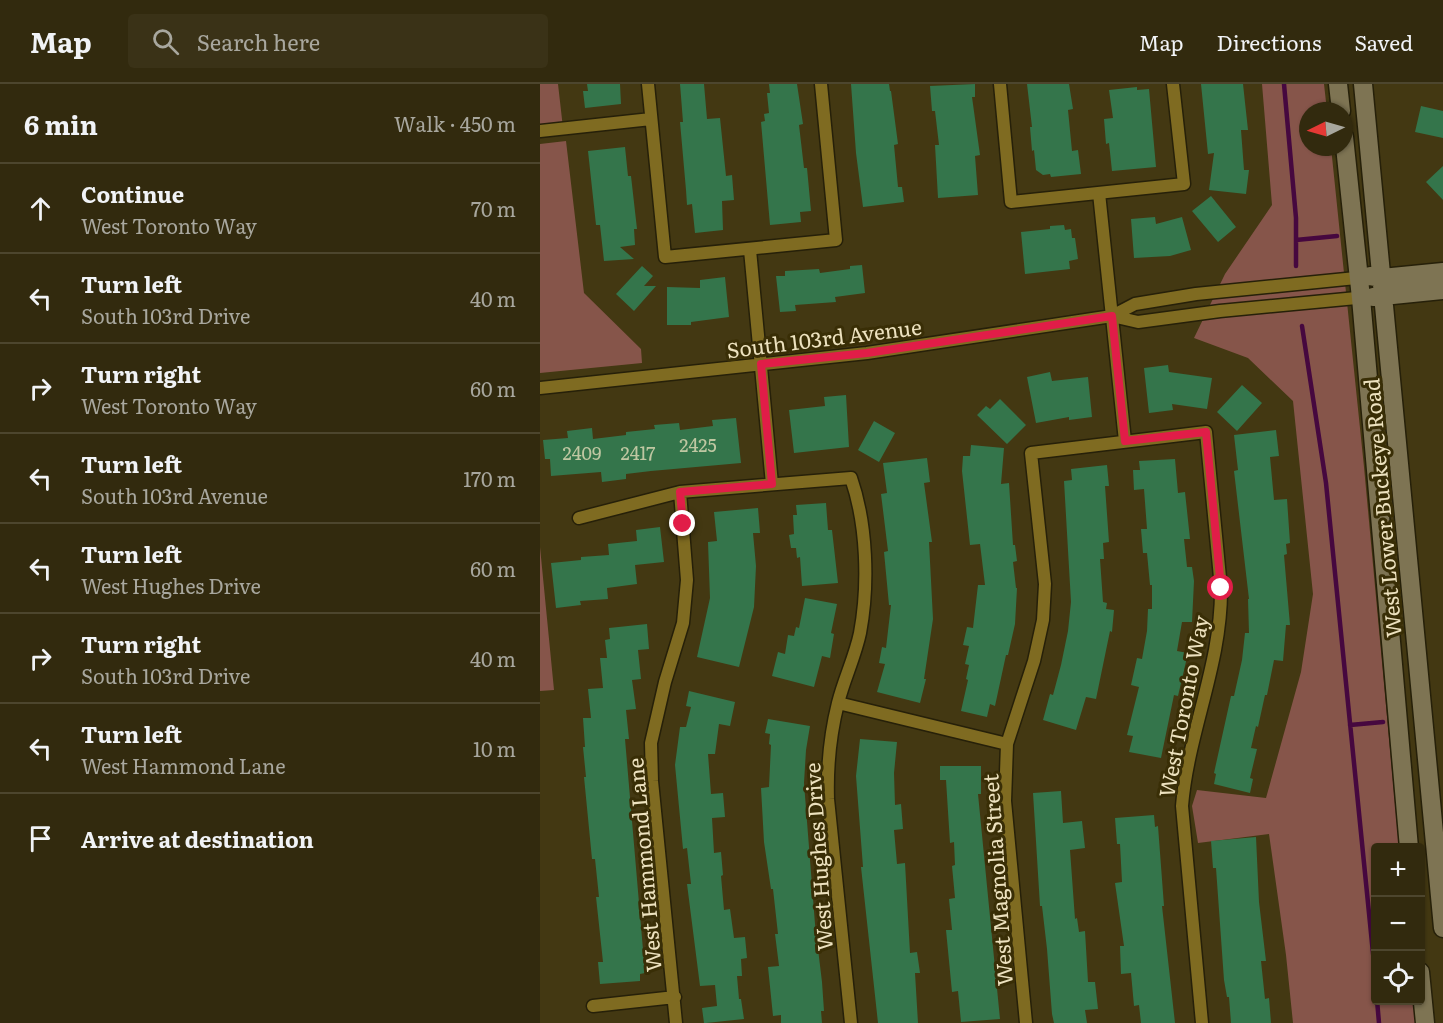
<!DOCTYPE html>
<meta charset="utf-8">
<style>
:root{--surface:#322a0e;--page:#3a3217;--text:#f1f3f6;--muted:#a8a79e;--line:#4d462e}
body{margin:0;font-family:Literata,serif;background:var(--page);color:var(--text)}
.controls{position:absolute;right:18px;bottom:18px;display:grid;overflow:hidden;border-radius:6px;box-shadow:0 2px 4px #0004}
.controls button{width:54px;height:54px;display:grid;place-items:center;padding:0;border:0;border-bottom:2px solid var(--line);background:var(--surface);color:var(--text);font:30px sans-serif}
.compass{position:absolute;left:759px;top:18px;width:54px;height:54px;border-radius:50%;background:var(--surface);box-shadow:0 2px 4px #0004;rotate:265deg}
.stop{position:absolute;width:18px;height:18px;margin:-14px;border:4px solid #e11d48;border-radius:50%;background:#fff}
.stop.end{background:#e11d48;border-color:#fff;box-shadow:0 2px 6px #0008}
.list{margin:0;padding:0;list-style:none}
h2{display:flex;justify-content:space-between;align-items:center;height:78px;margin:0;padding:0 24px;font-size:26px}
h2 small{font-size:20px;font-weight:400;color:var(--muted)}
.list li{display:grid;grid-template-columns:39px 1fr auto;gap:18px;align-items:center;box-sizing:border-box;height:90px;padding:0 24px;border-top:2px solid var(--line)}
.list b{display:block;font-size:22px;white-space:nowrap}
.list p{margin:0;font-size:20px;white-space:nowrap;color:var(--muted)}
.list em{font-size:20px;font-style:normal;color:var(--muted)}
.icon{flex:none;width:33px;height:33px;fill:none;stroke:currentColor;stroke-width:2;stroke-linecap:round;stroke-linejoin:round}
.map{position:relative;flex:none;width:903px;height:939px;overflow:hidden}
header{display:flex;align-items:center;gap:36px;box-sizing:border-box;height:84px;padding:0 30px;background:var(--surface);border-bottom:2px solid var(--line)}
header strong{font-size:28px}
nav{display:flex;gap:33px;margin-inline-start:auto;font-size:21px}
.search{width:420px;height:54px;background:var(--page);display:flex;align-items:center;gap:15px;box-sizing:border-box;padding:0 21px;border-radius:6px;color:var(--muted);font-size:22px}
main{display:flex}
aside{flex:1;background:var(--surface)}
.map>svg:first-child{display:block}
</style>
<header>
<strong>Map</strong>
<div class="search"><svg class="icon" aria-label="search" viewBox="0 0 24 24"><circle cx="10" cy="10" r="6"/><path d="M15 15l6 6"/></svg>Search here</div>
<nav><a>Map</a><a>Directions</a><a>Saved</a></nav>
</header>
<main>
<aside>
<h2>6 min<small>Walk · 450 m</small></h2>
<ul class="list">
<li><svg class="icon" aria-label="ahead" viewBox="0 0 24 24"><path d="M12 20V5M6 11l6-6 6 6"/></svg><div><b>Continue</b><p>West Toronto Way</p></div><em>70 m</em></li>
<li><svg class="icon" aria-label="left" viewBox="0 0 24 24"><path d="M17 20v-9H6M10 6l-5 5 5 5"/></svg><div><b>Turn left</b><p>South 103rd Drive</p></div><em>40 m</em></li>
<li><svg class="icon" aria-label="right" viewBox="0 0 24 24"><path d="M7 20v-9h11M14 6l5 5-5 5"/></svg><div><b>Turn right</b><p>West Toronto Way</p></div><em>60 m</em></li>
<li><svg class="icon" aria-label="left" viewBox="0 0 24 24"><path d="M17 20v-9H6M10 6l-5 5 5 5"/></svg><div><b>Turn left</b><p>South 103rd Avenue</p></div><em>170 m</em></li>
<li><svg class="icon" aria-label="left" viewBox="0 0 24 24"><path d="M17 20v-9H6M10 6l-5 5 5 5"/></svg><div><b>Turn left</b><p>West Hughes Drive</p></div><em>60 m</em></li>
<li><svg class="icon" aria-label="right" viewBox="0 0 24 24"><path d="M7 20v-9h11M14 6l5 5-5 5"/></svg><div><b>Turn right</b><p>South 103rd Drive</p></div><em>40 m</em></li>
<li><svg class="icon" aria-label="left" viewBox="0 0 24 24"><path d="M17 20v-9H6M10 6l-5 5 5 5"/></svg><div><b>Turn left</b><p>West Hammond Lane</p></div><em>10 m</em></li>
<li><svg class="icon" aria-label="arrive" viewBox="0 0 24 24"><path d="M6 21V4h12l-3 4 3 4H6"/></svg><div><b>Arrive at destination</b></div></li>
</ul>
</aside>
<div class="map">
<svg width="903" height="939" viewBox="0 0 903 939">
<rect width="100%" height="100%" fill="#433812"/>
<!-- green -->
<path fill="#86554a" d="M0,0H18L23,44L0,47Z
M722,0H784L787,27H768V63H791L824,383L859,763L836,764V916L874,917L876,939H753L746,871L729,750L658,759L652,722L657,706L726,714L761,588L773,510L753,317L708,274L654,254L685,190L732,121Z
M26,57L44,209L101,265L102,279L0,289V60Z
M0,463L14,606L0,607Z"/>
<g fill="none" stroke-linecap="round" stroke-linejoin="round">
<!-- stream -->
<path stroke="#46083f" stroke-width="4.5" d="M744,0L756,134V182
M756,156L797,152
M762,242L786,399L836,899
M810,641L843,638
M837,916L839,939"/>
</g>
<!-- building -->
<path fill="#34754b" d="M47,0H80L81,20L45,24L43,7H48Z
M140,0H164L167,35L180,34L186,92L192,91L194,116L182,117L183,146L155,149L152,120L147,121L146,106L140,38H143Z
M229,0H257L263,40L259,41L264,84H267L271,127L260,128L261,138L230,141L221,38L225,37L224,30L229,29L227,9H230Z
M311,0H349L350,7H351L358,60L354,61L358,103H362L364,118L323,123L316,69Z
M435,0V13H432L440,71L435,72L438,111L398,114L395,61H399L395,27H392L390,2Z
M487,0H529L533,25L528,26L532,67L538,66L541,90L511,93L510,90L503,91L496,86L494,66L492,67L490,43H492Z
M661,0H703L708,46H701L704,86H709L706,110L669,106L674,69L668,70Z
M597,3V6L609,5L616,83L572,87L569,59L566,60L564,35L573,34L569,6Z
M881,22L903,27V54L875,48Z
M85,63L88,92H91L97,145H94L95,161L80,163L94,175L64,177L60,141H56L48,67Z
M903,82V116L886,98Z
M671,112L696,143L678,158L652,127Z
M615,133L616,140L642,133L651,166L630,172L594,174L591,135Z
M524,141L525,146L531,145L532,154H535L538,175L529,177L530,185L485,190L481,148L510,145V142Z
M322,181L325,209L295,213L296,218L255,221L256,227L240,228L236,192H245V187L279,185L280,189L310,185V182Z
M102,182L113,192L104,202H116L94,227L76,210Z
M185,193L189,233L151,238V241H127V203L160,204V196Z
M628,281L629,288L672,294L667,325L632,320L633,326L609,329L604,284Z
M510,288L512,297L548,293L552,333L529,336V333L496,339L487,293Z
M702,301L722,319L697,347L677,328Z
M306,311L309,363L254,369L249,326L285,322L284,313Z
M460,315L486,341L467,360L437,331L446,322L450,325Z
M196,334L201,379L111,387L86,390V395L62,398L61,388L11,392L10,375H5L3,356L28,354L27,347L52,344L53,355L86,351V348L115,345L114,341L139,339L140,346L173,342L172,336Z
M334,337L355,349L339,378L318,366Z
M736,346L739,372L730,373L734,416L747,415L750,459L746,460L747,470L744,471L750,541H746L743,577L734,576L727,611H725L718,643L716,642L711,664L717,665L710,694L713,695L710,709L674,700L676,690L674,689L691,612H694L702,576L705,549H709L708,515H709L694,387L698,386L694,351Z
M431,361L464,364L461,400L469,399L473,461H475L477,477L473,478L476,504H477L475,540L468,571H466L455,622L450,620L447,633L421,627L428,596L426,595L429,581L425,580L429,562L423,561L427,543L433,544L438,501H445L440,460L430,461L422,387L423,372H430Z
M387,374L390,398L384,399L392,458H389L393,535L384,595H386L380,619L337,608L345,580L339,579L342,563L346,564L351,521H349L344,468L348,467L341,410L347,409L343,379Z
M635,375L638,409L645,408L650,455H644L647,483H652L654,497L652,538H642L637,567L648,569L638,612L634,611L621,674L589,668L593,652L587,651L599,603L591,601L597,574L602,575L607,547L608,525H612V501H610L607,469H603L601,445H607L604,405L594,406L593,386H600L599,377Z
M567,381L569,402H565L569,458L563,459L564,475H560L563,518L567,519L566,525L574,526L572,548L570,547L556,615L546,613L536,646L503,636L510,610L513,611L521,581L528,547L531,518L524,397L532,396L531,385Z
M286,419L288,446H292L298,499L262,502L260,473L257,474L256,464H251L249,451L254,450L253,431H257L256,421Z
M218,424L220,449H213L216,482L214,523L199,583L157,573L170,514L168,458L177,457L174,428Z
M120,443L124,478L95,481L97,500L67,504L68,515L40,517L41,521L16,524L11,479L41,476V473L69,471L68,460L97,457L96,446Z
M265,514L297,520L291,549L294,550L290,574L282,572L274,603L232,592L238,568L245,570L248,551L254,552L256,543L259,544Z
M107,540L109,565L98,566L101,595L92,596L96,625L86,626L89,655H85L105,889L100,890V897L60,900L58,878H63L56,813H59L55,775H52L44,693H46L43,663H45L43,634H51L48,605L63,604L60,574H67L65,556L70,555L69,544Z
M149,607L195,618L190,642L179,640L175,670H168L171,710L183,709L185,733L172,734L174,769L181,768L183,791L181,792L184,826L190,825L194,854L205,853L207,874L201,875L202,892H197L199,915H201L204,935L166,939H164L162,924L177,922L175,901L160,902L147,800H151L147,764L143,765L135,681L140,643H146L151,623L146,622Z
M228,635L270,642L266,666L264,699L275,840L282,898L284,927H281L282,939H241V931L233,932L228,883L239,882L235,850H238L233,805H231L224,758L221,704L229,703L231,661L229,660L230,650L225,649Z
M320,655L357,658L354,689L355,721L361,720L363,745L354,746L357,780L365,779L370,869L377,868L380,889H375L378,939H338L321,783H323L316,692Z
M400,682H441V710H438L460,935L421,938L418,907L412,908L406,846H412L409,815L415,814L412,782L415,781L414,758L410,759L406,696H400Z
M521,707L523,739L542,737L545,764L530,766L535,835L537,834L539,848L545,847L548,898H555L558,925L545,926L547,939H514L512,930L507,865L502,822H500L493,709Z
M614,731L615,743L618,742L624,822H622L635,939H601L599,921L594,922L591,889L581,890L580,862H584L575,799L582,798L580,760H577L575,734Z
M716,753L719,818L726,877H721L725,915L729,914L731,939H691L689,913H687L684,896L676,784H673L671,757Z"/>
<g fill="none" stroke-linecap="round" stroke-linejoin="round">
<defs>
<path id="street" d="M108,0L125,173L296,156L281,0
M460,0L471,118L644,100L633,0
M0,47L111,35
M559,109L585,357
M210,166L232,400
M572,232L598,238L680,227L827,213
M0,304L327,269L572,232L595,220L656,210L826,193
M39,434L140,408L311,394C327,440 329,501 320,549C315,573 304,595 298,619C290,651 287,683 288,715L311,939
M298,619L467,660
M53,922L135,913
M136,939L112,697L111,659L125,598L143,539L147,496L140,408
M486,939L465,717L467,660L494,577L503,536L505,500L491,369L666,348L681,504C682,579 648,648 642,722L662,939"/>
<path id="secondary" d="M798,0L801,27
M823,0L903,844
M804,53L821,214L869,764
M830,192L842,194L903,188
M833,213L903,206
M880,888L885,939"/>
</defs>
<!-- street casing -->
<use href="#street" stroke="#262009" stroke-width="15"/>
<!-- secondary casing -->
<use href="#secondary" stroke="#262009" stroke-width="21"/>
<!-- street -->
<use href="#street" stroke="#7f6b21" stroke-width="12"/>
<!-- secondary -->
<use href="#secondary" stroke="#7e7453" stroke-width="18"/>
</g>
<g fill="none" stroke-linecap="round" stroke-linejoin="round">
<!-- route -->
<path stroke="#e11d48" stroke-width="8" d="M143,440L140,408L232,400L221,280L327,269L572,232L585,357L666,348L681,504"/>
</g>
<g text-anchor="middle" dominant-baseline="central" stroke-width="6" stroke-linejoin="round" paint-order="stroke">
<!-- number labels -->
<g font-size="18" fill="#bfc7a2">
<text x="158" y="360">2425</text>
<text x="42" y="368">2409</text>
<text x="98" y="368">2417</text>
</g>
<!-- street labels -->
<g font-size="21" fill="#ede2bf" stroke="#392e06">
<text transform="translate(284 253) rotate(-7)">South 103rd Avenue</text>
<text transform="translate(841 424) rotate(-95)">West Lower Buckeye Road</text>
<text transform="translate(642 622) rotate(-79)">West Toronto Way</text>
<text transform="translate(277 773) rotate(-94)">West Hughes Drive</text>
<text transform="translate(103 781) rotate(-95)">West Hammond Lane</text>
<text transform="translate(456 796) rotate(-94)">West Magnolia Street</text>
</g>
</g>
</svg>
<div class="controls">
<button>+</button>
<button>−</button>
<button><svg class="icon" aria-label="locate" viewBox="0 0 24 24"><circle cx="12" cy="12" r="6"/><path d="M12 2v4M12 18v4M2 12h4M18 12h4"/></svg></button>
</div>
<svg class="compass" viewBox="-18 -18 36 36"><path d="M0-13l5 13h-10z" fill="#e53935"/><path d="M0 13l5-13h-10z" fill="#a8a79e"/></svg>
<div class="stop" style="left:681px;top:504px"></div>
<div class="stop end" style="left:143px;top:440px"></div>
</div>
</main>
